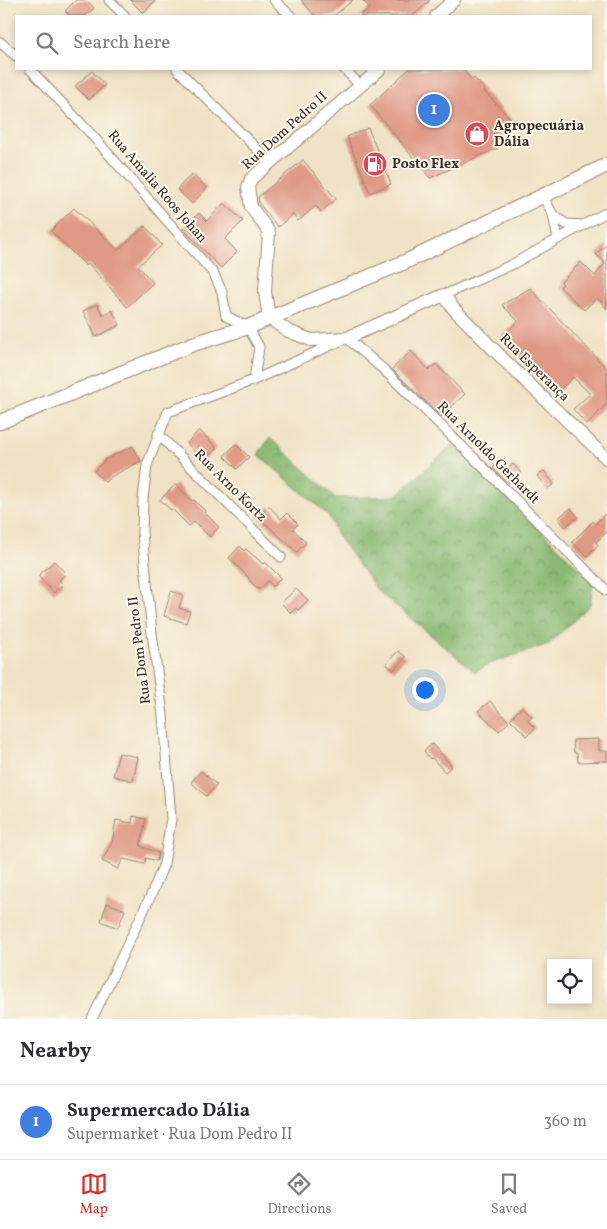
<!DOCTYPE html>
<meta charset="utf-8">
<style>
:root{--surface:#fff;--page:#f7f7f7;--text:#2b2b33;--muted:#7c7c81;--line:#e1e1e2;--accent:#d93025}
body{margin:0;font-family:Vollkorn,serif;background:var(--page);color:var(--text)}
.controls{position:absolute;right:15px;bottom:15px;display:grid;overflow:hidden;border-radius:0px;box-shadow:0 2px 8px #0003}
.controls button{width:45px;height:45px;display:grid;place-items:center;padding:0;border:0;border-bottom:1px solid var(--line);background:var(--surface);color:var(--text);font:25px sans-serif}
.you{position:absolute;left:424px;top:689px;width:18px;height:18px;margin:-12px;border:4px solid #fff;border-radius:50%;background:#1a73e8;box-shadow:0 0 0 8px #1a73e833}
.badge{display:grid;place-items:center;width:32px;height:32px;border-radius:50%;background:var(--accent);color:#fff;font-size:16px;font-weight:700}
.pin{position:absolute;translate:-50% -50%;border:2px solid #fff;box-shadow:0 1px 5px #0006}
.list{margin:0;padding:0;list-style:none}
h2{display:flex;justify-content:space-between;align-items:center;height:65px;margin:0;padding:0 20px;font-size:21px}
h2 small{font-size:16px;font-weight:400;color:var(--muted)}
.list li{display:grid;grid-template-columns:32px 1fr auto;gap:15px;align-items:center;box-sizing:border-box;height:75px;padding:0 20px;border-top:1px solid var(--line)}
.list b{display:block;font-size:19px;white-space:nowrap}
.list p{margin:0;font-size:16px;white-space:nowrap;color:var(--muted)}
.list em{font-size:16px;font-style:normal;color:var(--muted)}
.icon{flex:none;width:28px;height:28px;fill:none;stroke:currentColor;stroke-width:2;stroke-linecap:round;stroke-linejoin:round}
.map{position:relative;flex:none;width:607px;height:1019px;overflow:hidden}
.search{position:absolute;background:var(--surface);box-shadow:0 2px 8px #0003;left:15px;right:15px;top:15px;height:55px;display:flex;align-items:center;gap:12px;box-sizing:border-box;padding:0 18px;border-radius:0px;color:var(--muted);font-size:19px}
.sheet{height:140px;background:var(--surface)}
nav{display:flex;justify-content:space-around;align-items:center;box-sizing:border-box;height:70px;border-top:1px solid var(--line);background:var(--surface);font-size:14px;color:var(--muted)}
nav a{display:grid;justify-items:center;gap:2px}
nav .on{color:var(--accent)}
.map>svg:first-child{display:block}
</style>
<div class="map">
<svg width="607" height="1019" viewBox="0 0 607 1019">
<defs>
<pattern id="forest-crowns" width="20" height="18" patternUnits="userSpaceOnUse" patternTransform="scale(1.25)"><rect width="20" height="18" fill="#89b973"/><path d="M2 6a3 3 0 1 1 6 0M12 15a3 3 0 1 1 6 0" fill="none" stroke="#71975e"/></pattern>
</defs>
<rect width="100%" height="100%" fill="#fbf7ec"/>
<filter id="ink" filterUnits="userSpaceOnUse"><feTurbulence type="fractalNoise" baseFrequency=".02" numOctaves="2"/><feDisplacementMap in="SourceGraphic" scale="10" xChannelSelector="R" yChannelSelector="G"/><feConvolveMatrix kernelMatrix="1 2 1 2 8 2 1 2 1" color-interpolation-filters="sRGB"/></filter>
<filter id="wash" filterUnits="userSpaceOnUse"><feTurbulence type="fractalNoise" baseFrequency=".0096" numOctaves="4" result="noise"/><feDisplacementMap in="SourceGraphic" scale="20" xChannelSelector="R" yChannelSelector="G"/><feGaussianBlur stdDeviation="1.12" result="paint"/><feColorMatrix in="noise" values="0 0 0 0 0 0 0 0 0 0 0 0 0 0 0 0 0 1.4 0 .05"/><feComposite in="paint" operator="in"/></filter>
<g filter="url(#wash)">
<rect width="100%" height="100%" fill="#f0e2c5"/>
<!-- forest -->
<path fill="url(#forest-crowns)" stroke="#627248" d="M270,438L336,498L396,496L453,444L593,582L590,605L549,644L489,664L475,672L378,591L337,535L329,516L258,454Z"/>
<g id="blocks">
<!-- building -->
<path fill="#e09986" d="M76,0H86L94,8L86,16H71L65,11Z
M130,0H156L143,13Z
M301,0H353L334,16H315Z
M362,0H430L413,16H360L370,8Z
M409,69H462L472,80L474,78L485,89L484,91L513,121L492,142L498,148L430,178L370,105Z
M92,71L105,85L89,100L75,86Z
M368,128L391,184L370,193L347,137Z
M303,160L336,199L321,212L316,206L298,221L293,214L278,227L259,204L258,197Z
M192,174L207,188L192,204L177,189Z
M224,203L243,221L225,239L237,252L221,268L183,229L199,213L207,221Z
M74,208L118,250L145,226L162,245L138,266L153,283L127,307L89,264L86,266L51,231Z
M607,244V309L597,298L584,310L560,287L563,284L561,282L581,262L595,276L605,263L596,254Z
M530,288L607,369V403L587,425L573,409L590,394L573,377L556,394L500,338L518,321L502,305Z
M97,304L103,315L112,310L120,325L96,337L83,311Z
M411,351L429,370L436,364L465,394L441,417L392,369Z
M199,430L217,448L203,461L187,443Z
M236,444L249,457L237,469L224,456Z
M133,446L141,461L112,476L105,482L94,471L106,459Z
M499,462L506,470L513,464L521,473L508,483L493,468Z
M544,471L554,484L547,489L537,476Z
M176,484L192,501L194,500L205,511L204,512L219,527L210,537L194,522L189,526L172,509L171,510L160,500Z
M269,506L281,519L287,513L298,524L293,529L306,542L297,552L258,517Z
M571,508L578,517L565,527L558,518Z
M607,512V532L596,542L598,545L587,556L572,542L593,521L595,524Z
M240,546L244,551L246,549L263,564L265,562L281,578L273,586L268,581L259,590L248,579L249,578L229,558Z
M54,561L66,574L59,580L63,584L54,593L38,576Z
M296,589L308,600L298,610L296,608L291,613L281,603Z
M171,591L183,595L179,608L190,611L186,623L164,616Z
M398,651L406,657L394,670L386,664Z
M490,701L509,722L499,731L478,711Z
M522,707L532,717L528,721L535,728L527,736L510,719Z
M599,739V751H607V761L578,762L577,753H574L573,740Z
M432,744L452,766L445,772L432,758L430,759L424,751Z
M119,753L138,757L133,781L113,776Z
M201,771L217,785L206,796L191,782Z
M133,816L146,819L140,846L159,853L157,861L146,858L145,864L123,859L118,869L102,861L112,842L116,820L132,823Z
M107,903L125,910L118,928L101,921Z"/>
</g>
</g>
<g filter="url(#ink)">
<use href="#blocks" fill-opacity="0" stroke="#968672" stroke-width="1"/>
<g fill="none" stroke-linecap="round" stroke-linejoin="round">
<defs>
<path id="street" d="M109,0L125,16
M274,0L291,16
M0,42L16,56
M30,69L91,134L214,274L222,292L226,316L248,327L259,347L254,380
M177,69L270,162
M344,69L360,85
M543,196L553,215L558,239
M553,215L566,224L583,225
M444,295L511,265L607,212
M158,434L281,557
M92,1019L152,893L164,864L171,819L163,715L152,633L142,533L143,499L147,465L168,412L254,380L347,338L384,370L476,460L607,591"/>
<path id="secondary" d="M436,16L454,0
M380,69L251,179L248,187L251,207L269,232L265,292L269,318L288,331L311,340L347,338L444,295L453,308L505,361L607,459"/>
<path id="primary" d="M0,422L193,344L248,327L405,262L607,165"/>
</defs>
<!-- street casing -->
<use href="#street" stroke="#968672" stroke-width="11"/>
<!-- secondary casing -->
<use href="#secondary" stroke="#968672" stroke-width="14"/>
<!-- primary casing -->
<use href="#primary" stroke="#968672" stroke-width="16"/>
<!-- street -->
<use href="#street" stroke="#fff" stroke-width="9"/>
<!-- secondary -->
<use href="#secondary" stroke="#fff" stroke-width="12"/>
<!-- primary -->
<use href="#primary" stroke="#fff" stroke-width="14"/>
</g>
</g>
<!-- icons -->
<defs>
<symbol id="shop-disc" viewBox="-11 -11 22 22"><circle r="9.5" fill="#d1495b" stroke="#fbf7ec"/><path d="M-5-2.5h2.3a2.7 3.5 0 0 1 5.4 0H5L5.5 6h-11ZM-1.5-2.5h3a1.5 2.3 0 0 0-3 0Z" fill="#fff"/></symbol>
<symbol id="fuel-disc" viewBox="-11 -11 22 22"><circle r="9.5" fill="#d1495b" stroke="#fbf7ec"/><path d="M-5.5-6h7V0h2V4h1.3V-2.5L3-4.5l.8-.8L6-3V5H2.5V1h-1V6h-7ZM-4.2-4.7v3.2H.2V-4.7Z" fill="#fff"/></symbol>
</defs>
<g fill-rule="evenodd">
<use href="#shop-disc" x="463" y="120" width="28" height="28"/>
<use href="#fuel-disc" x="361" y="150" width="28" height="28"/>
</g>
<g text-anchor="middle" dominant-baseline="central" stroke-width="4" stroke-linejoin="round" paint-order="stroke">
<!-- poi labels -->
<g font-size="14" font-weight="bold" fill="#3b2a1e" stroke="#fbf7ec" text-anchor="start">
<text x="494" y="126">Agropecuária<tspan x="494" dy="16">Dália</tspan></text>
<text x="392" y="164">Posto Flex</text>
</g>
<!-- street labels -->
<g font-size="14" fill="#3b2a1e" stroke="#fbf7ec">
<text transform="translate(285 131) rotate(-42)">Rua Dom Pedro II</text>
<text transform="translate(157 187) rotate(49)">Rua Amalia Roos Johan</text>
<text transform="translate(534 368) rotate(44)">Rua Esperança</text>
<text transform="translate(488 453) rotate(45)">Rua Arnoldo Gerhardt</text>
<text transform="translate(230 486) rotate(45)">Rua Arno Kortz</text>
<text transform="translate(140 650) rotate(-97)">Rua Dom Pedro II</text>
</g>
</g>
</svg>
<div class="controls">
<button><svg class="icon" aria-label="locate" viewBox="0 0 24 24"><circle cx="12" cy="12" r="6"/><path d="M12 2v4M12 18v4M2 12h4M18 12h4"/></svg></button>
</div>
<div class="you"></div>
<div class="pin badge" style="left:434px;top:110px;background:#3f7fe0">1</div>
<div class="search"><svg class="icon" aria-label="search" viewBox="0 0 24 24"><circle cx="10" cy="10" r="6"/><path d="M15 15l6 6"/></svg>Search here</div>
</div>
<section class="sheet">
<h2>Nearby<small></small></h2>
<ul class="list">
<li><span class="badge" style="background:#3f7fe0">1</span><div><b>Supermercado Dália</b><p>Supermarket · Rua Dom Pedro II</p></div><em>360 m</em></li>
</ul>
</section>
<nav>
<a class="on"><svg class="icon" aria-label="map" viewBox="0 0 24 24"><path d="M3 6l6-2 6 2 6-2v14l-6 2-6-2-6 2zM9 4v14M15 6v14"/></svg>Map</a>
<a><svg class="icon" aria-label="directions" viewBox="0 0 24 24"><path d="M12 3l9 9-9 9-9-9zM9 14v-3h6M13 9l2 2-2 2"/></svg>Directions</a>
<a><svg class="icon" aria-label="saved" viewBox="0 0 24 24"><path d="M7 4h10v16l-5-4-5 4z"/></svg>Saved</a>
</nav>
